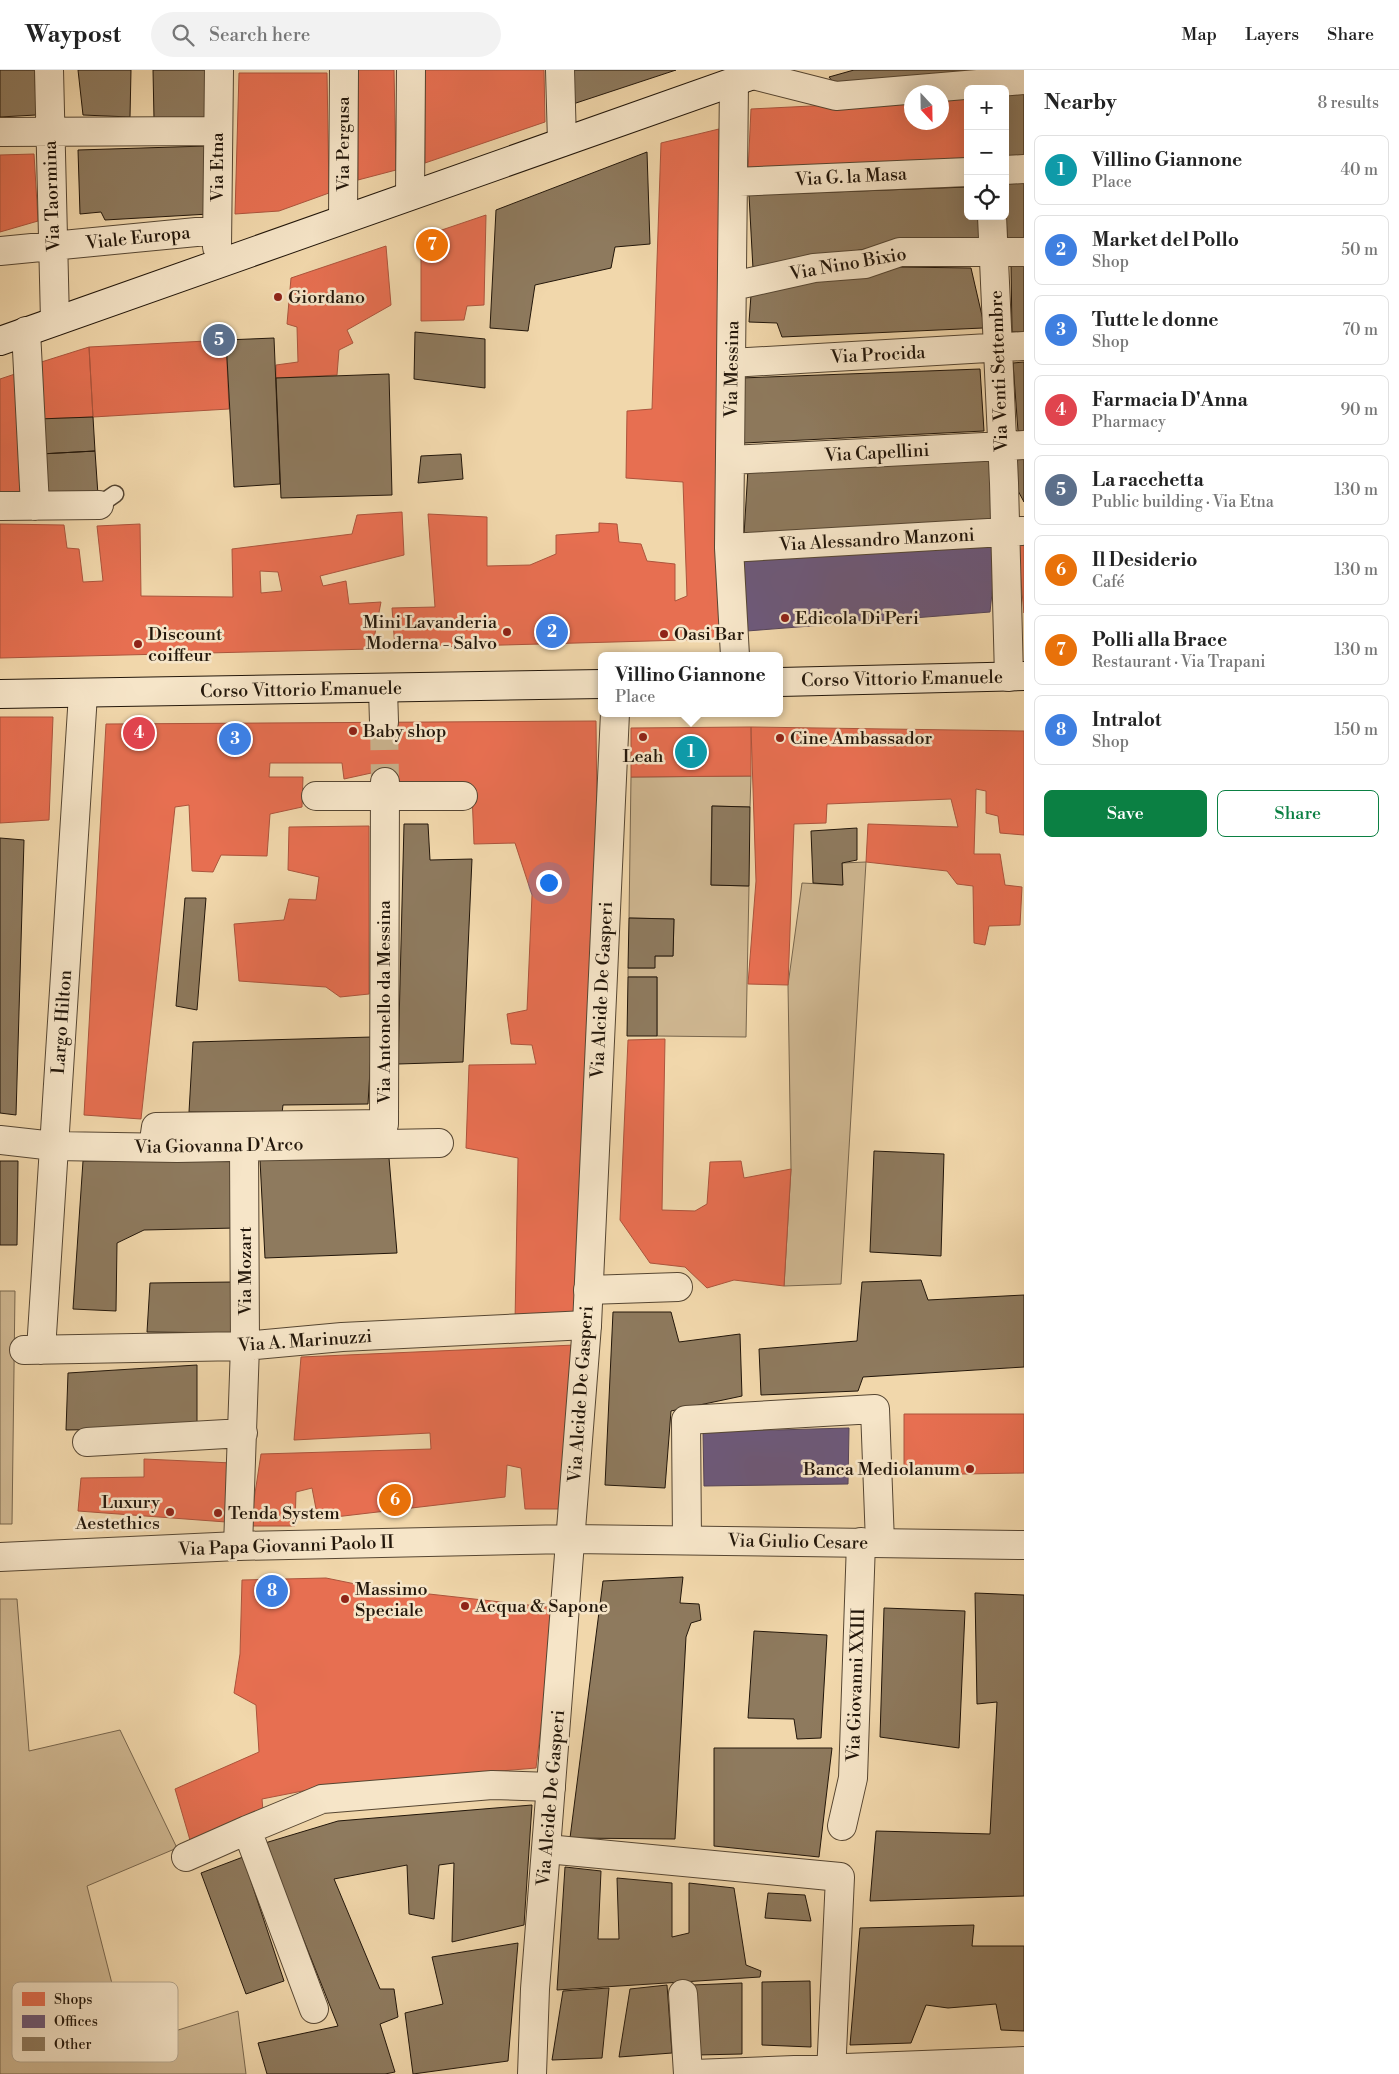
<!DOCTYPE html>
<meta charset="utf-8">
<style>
:root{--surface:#fff;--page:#f2f2f2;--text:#222;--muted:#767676;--line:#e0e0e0;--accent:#0b8043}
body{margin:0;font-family:"Libre Bodoni",serif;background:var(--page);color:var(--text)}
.controls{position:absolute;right:15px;top:15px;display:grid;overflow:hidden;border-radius:8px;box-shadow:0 5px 20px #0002}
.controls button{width:45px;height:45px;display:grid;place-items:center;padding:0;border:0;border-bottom:1px solid var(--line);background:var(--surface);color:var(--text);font:25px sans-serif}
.compass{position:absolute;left:904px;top:15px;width:45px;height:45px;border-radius:50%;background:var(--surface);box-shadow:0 5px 20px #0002;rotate:158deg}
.you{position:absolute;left:548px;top:812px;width:18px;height:18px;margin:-12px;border:4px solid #fff;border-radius:50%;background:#1a73e8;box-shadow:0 0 0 8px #1a73e833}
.badge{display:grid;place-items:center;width:32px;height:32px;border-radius:50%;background:var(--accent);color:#fff;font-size:16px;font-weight:700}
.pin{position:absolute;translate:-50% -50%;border:2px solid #fff;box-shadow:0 1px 5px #0006}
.popup{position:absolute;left:598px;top:582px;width:185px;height:65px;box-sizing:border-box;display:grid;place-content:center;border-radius:8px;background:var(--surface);filter:drop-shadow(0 1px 4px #0005);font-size:16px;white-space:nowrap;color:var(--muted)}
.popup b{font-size:19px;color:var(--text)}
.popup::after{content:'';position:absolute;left:50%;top:100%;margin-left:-10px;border:10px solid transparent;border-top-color:var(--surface)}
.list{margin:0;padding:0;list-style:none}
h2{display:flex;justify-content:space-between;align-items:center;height:65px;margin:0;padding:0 20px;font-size:21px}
h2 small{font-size:16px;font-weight:400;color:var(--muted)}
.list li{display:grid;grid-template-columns:32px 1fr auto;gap:15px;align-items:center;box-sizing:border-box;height:70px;margin:0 10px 10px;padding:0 10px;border:1px solid var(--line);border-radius:8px}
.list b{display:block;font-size:19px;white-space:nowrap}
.list p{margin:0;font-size:16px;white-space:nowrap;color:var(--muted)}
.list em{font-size:16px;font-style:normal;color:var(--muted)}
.actions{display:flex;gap:10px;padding:15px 20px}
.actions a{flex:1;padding:11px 0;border:1px solid var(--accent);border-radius:8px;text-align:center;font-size:18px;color:var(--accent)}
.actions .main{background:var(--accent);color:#fff}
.icon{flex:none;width:28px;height:28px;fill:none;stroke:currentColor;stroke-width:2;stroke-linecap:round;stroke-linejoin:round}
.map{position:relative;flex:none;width:1024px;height:2004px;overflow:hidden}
header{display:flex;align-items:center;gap:30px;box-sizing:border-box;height:70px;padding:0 25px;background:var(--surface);border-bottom:1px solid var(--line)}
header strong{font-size:24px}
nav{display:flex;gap:28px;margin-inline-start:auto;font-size:18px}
.search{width:350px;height:45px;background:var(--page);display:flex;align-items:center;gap:12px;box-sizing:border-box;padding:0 18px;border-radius:28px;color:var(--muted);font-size:19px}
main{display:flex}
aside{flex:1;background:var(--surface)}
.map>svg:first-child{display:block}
</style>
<header>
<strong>Waypost</strong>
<div class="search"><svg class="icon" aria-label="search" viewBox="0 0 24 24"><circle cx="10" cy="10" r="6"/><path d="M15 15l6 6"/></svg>Search here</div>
<nav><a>Map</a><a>Layers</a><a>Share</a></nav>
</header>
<main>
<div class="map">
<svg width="1024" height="2004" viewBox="0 0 1024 2004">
<rect width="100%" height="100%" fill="#f1d7ab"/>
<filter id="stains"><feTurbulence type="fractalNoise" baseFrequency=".004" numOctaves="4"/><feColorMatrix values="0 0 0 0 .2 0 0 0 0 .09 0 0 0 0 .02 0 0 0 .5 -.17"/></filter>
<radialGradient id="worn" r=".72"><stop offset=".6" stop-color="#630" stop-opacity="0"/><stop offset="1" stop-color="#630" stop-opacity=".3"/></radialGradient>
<!-- green -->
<path fill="#ceb690" stroke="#78664d" d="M751,706L750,737L712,736L711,815L749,816L746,967L657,966V907H628V898H654L655,886H673L674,849L629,848L631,707Z
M866,792L841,1214L784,1216L791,1099L788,915L802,813L842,815V793Z
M0,1221H15L12,1454H0Z
M0,1529H17L29,1681L120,1660L177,1778L87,1816L128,1976L238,1941L246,2004H0Z"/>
<!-- shops -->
<path fill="#e76f51" stroke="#ac543c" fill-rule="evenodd" d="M358,0H394L396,100L358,110Z
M425,0H544L545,52L425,93Z
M239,3H327L329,123L279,141L235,144Z
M968,28V89L748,102L751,39L912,31V52H942V29Z
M719,59L722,569L395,578L392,538L435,537L428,444L487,447V496L530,495L556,484V465L599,462V453L617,454L619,472L641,474L647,491L675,494V531L687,526L683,412L626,408L627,341L652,339L661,73Z
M34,84L38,151L0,162V85Z
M486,145L484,235L467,236L464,250L421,251V167Z
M386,176L391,235L347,260L353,273L339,280L337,305L276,308V295L298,292L297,257L287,254L291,208Z
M226,270L229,339L93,347L89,277Z
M89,277L93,347L38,349L35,294Z
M15,304L20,426L0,425V309Z
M402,442L404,485L320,506L323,516L346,511L349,534L381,532L372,579L0,588V454L64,455L67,478L79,479L83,512L103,511L97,456L140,454L141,526L233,527L232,479L352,464L357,445ZM260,501L278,502L282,521L261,523Z
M1017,469H1024V543Z
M0,647H53L49,750L0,753Z
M596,651L598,844L580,1251L515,1252L518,1088L466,1078L469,995L536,994L532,975L511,974L507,944L527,940L532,825L515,773L474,774L472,723L387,720L385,700L344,709L342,693H270L269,707H303L302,737L270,744L267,786L221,785L213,802L192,801L189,735L175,737L141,1049L84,1045L106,654Z
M751,657L1024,661V765L1000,763L998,746L986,743V721L976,719L974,784H1000L1005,815L1022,817L1020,855L989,856L985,875L974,873L973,816L957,814L947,801L866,792L868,754L958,757L951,729L827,734L826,753L794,754L788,915L748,914L756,811Z
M751,657V706L631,707V658Z
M369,756V924L340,927L326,917L239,911L234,854L284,850L289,829L316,830L319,807L288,800L289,757Z
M665,969L662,1140L695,1141L707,1134L710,1092L741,1091L744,1108L791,1099L784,1216L734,1210L707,1218L685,1197L650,1193L620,1150L628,970Z
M575,1275L567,1439H525L521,1398L507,1395L505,1427L318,1449L312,1418L296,1422L295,1456H250L261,1384L431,1379L430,1363L294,1370L301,1287Z
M904,1344H1024V1403L904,1405Z
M144,1389L232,1393L226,1452L78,1441L81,1408L144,1407Z
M326,1508L375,1518L555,1538L536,1698L333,1715L262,1729L263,1741L190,1770L175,1719L259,1682L256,1635L234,1623L240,1584L242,1510Z"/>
<!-- offices -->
<path fill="#6d597a" stroke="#564558" d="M997,476L990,542L747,561L744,487Z
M849,1358L848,1414L704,1416L703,1362Z"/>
<!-- building -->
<path fill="#8e7a5e" stroke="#22160a" d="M0,0H35L36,45L0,47Z
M78,0H131L130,47L83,45Z
M153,0H209L211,51L154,49Z
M572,0H676L573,34Z
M854,0H971V4L836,16L829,7Z
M1024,20V90L1006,91L1005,21Z
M206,76L209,144L105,150L101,142L80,144L78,80Z
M647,82L650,174L615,177L611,198L535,215L528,261L490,258L496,140Z
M1024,111V170H1007L1005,112Z
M968,117V146H978L980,172L888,175L753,199L749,125Z
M1011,196H1024V262H1012Z
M899,197L971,198L983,250V258L782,267L777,253L749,252L751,225L812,211Z
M415,262L485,269V318L414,309Z
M274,268L280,414L234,417L226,270Z
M1024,292V361H1018L1013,293Z
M980,299L984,361L744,373L741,308Z
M389,304L392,425L281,428L276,308Z
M93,347L95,381L40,384L38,349Z
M95,381L98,425L43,428L40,384Z
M461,384L463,409L418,413L421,386Z
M1017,384H1024V432L1016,417Z
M990,389L992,450L744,465L748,399Z
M712,736L750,737L749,816L711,815Z
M404,754H428L430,790L472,789L463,992L398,994Z
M857,758V790L842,793L843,815L813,813L811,761Z
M0,768L24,770L16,1045L0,1043Z
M185,828H206L197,940L176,936Z
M629,848L674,849L673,886H655V898H628Z
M628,907H657V966H627Z
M372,967L368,1034L283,1035L282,1043L189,1042L193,972Z
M874,1081L944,1084L941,1186L870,1182Z
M389,1088L397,1183L265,1188L260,1090Z
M230,1089L236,1158L144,1160L117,1173L116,1241L73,1239L83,1091Z
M0,1091H18L17,1175H0Z
M921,1210L928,1230L1024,1225V1297L863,1307L858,1321L761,1325L759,1279L857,1271L862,1212Z
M233,1212V1263L147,1262L150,1213Z
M613,1242H671L679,1272L740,1264L742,1326L671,1341L665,1418L605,1415Z
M197,1295V1358L66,1360L68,1303Z
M683,1507L680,1533L699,1534L701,1550L691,1553L686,1567L675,1769L570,1768L603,1511Z
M975,1523L1024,1525V1826L870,1831L876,1761L990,1764L997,1632L977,1634Z
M884,1538L965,1541L959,1678L880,1667Z
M754,1561L827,1565L821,1668L797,1669L794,1649L748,1648Z
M714,1678H832L819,1787L714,1776Z
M532,1735L524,1855L452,1872L454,1793L439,1795L434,1849L409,1844L407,1795L334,1809L380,1919H394L398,1947L380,1954L395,2002L385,2004H267L258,1973L338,1956L265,1773L338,1751Z
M243,1787L284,1911L246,1924L201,1803Z
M565,1797L601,1801L598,1869H619L617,1808L672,1813V1867L689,1863V1813L734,1818L746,1895L761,1901L760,1907L557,1920Z
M768,1823L805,1825L811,1851L765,1848Z
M974,1855L972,1876H1024V1961L1001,1960L996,1934L948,1938L926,1935L911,1973L850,1975L860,1858Z
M518,1873L508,1991L413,2004L405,1943L443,1934L432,1887Z
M810,1911L811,1977L762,1975V1912Z
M742,1913V1984L697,1985L692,1915Z
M667,1915L672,1983L619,1987L630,1919Z
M609,1918L602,1988L552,1990L563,1921Z"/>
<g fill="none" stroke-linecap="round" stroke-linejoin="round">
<!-- minor-tunnel -->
<path stroke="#c8b08b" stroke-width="28" stroke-dasharray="28 14" stroke-linecap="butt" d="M384,652L385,712"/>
<defs>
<path id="service" d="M99,435L115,424"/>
<path id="minor" d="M49,0L55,251
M560,0L562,72
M753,5L836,26L1024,10
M734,12L729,478L735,586
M0,62L217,61
M1005,100L1024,99
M734,112L968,102
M410,125L411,0
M992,146L1004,413L1009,607
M343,149L344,0
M217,177L219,0
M0,181L217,160
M733,216L814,198L865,194L900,182H1024
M26,261L35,436
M731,293L1024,276
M730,390L1024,375
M0,436L99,435
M729,478L1022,461
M383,619L384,652
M316,726H463
M0,1070L54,1076L177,1078L439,1073
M153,1077L156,1057L384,1054L385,712
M588,1220L678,1217
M24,1280L245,1276L342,1267L587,1255
M41,1280L83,624
M87,1372L243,1363
M687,1470L686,1350L875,1339L880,1473
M238,1476L245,1276L244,1076
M842,1756L853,1708L861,1472
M547,1779L840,1807L831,2004
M186,1787L247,1760
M683,1924L688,2004
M314,1939L247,1760L322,1729L492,1715L551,1717
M695,2004L1024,1991"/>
<path id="tertiary" d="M0,1487L238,1476L571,1469L1024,1475
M532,2004L535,1919L587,1255L615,643"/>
<path id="secondary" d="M0,271L767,0
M780,612L1024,606
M0,624L602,614"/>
</defs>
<!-- service casing -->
<use href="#service" stroke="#564632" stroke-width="19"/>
<!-- minor casing -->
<use href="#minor" stroke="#564632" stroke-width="30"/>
<!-- tertiary casing -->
<use href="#tertiary" stroke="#564632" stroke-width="30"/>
<!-- secondary casing -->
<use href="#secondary" stroke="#22160a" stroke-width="30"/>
<!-- service -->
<use href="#service" stroke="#f6e5c8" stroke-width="16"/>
<!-- minor -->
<use href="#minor" stroke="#f6e5c8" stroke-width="28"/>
<!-- tertiary -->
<use href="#tertiary" stroke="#f6e5c8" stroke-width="28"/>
<!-- secondary -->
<use href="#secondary" stroke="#f6e5c8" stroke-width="28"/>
</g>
<!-- markers -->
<g fill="#8f2418" stroke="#f6e5c8" stroke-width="2">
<circle cx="278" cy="227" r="5"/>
<circle cx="785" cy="548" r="5"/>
<circle cx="507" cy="562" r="5"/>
<circle cx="664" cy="564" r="5"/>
<circle cx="138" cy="574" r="5"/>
<circle cx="353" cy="661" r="5"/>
<circle cx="643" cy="667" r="5"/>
<circle cx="780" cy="668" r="5"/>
<circle cx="970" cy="1399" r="5"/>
<circle cx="170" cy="1442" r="5"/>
<circle cx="218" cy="1443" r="5"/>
<circle cx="345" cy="1529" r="5"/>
<circle cx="465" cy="1536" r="5"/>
</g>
<g text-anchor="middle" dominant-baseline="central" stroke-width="5" stroke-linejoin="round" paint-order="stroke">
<!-- street labels -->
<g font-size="18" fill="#22160a" stroke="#f6e5c8">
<text transform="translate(343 74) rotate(-90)">Via Pergusa</text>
<text transform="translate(217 97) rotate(-90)">Via Etna</text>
<text transform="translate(851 107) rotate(-3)">Via G. la Masa</text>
<text transform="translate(52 126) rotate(-92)">Via Taormina</text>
<text transform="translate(138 168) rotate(-6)">Viale Europa</text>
<text transform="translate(848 194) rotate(-10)">Via Nino Bixio</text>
<text transform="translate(878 285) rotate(-3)">Via Procida</text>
<text transform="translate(732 299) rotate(-89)">Via Messina</text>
<text transform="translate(999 301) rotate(-92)">Via Venti Settembre</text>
<text transform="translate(877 383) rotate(-3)">Via Capellini</text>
<text transform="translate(877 470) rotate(-3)">Via Alessandro Manzoni</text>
<text transform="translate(902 609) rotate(-1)">Corso Vittorio Emanuele</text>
<text transform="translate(301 620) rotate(-1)">Corso Vittorio Emanuele</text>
<text transform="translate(602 920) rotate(-87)">Via Alcide De Gasperi</text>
<text transform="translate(384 932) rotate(-90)">Via Antonello da Messina</text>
<text transform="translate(62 952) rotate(-86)">Largo Hilton</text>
<text transform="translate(219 1076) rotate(-1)">Via Giovanna D'Arco</text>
<text transform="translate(245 1201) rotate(-90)">Via Mozart</text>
<text transform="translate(305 1271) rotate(-4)">Via A. Marinuzzi</text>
<text transform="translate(581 1324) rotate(-86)">Via Alcide De Gasperi</text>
<text transform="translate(798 1472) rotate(1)">Via Giulio Cesare</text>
<text transform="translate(286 1476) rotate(-2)">Via Papa Giovanni Paolo II</text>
<text transform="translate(856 1615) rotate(-88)">Via Giovanni XXIII</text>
<text transform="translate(551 1728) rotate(-85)">Via Alcide De Gasperi</text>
</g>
<!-- poi labels -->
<g font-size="18" fill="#22160a" stroke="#f6e5c8" text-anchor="start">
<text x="288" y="227">Giordano</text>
<text x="795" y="548">Edicola Di Peri</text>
<text x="497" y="552" text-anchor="end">Mini Lavanderia<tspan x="497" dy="21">Moderna - Salvo</tspan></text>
<text x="148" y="564">Discount<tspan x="148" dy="21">coiffeur</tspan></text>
<text x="674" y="564">Oasi Bar</text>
<text x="363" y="661">Baby shop</text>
<text x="790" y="668">Cine Ambassador</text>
<text x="643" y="686" text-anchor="middle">Leah</text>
<text x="960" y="1399" text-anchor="end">Banca Mediolanum</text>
<text x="160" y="1432" text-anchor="end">Luxury<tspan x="160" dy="21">Aestethics</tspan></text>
<text x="228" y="1443">Tenda System</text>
<text x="355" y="1519">Massimo<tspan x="355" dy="21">Speciale</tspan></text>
<text x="475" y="1536">Acqua &amp; Sapone</text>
</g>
</g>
<!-- legend -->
<rect x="12" y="1912" width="166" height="80" rx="8" fill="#f6e5c8" stroke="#b6a78f" stroke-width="1"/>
<rect x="22" y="1922" width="23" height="14" fill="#e76f51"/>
<rect x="22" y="1945" width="23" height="13" fill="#6d597a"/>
<rect x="22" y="1967" width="23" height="14" fill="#8e7a5e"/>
<g font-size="14" fill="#22160a">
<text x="54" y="1934">Shops</text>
<text x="54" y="1956">Offices</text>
<text x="54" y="1979">Other</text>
</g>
<rect width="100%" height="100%" filter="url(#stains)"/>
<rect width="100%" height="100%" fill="url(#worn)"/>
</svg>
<div class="controls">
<button>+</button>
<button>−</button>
<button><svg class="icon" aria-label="locate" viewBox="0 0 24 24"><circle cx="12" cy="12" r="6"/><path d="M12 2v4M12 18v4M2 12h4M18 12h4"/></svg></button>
</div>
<svg class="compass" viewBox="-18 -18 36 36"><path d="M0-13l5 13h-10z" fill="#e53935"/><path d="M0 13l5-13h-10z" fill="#767676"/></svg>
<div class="you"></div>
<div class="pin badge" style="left:691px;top:682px;background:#0f9aa8">1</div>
<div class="popup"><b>Villino Giannone</b>Place</div>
<div class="pin badge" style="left:552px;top:562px;background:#3f7fe0">2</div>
<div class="pin badge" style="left:235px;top:669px;background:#3f7fe0">3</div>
<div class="pin badge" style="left:139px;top:663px;background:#e0444e">4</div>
<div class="pin badge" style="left:219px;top:270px;background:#5c6f8a">5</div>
<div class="pin badge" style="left:395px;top:1430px;background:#e8710a">6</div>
<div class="pin badge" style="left:432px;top:175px;background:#e8710a">7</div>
<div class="pin badge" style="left:272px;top:1521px;background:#3f7fe0">8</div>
</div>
<aside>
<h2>Nearby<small>8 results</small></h2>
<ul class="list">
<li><span class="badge" style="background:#0f9aa8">1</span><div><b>Villino Giannone</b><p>Place</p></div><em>40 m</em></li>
<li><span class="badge" style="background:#3f7fe0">2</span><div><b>Market del Pollo</b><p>Shop</p></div><em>50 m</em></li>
<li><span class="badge" style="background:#3f7fe0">3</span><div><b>Tutte le donne</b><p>Shop</p></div><em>70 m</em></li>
<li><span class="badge" style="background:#e0444e">4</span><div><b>Farmacia D'Anna</b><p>Pharmacy</p></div><em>90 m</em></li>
<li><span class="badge" style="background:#5c6f8a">5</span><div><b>La racchetta</b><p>Public building · Via Etna</p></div><em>130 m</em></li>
<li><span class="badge" style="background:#e8710a">6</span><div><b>Il Desiderio</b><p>Café</p></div><em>130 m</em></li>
<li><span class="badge" style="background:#e8710a">7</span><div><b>Polli alla Brace</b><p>Restaurant · Via Trapani</p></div><em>130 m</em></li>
<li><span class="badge" style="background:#3f7fe0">8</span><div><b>Intralot</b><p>Shop</p></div><em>150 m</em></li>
</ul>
<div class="actions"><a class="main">Save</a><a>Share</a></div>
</aside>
</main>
